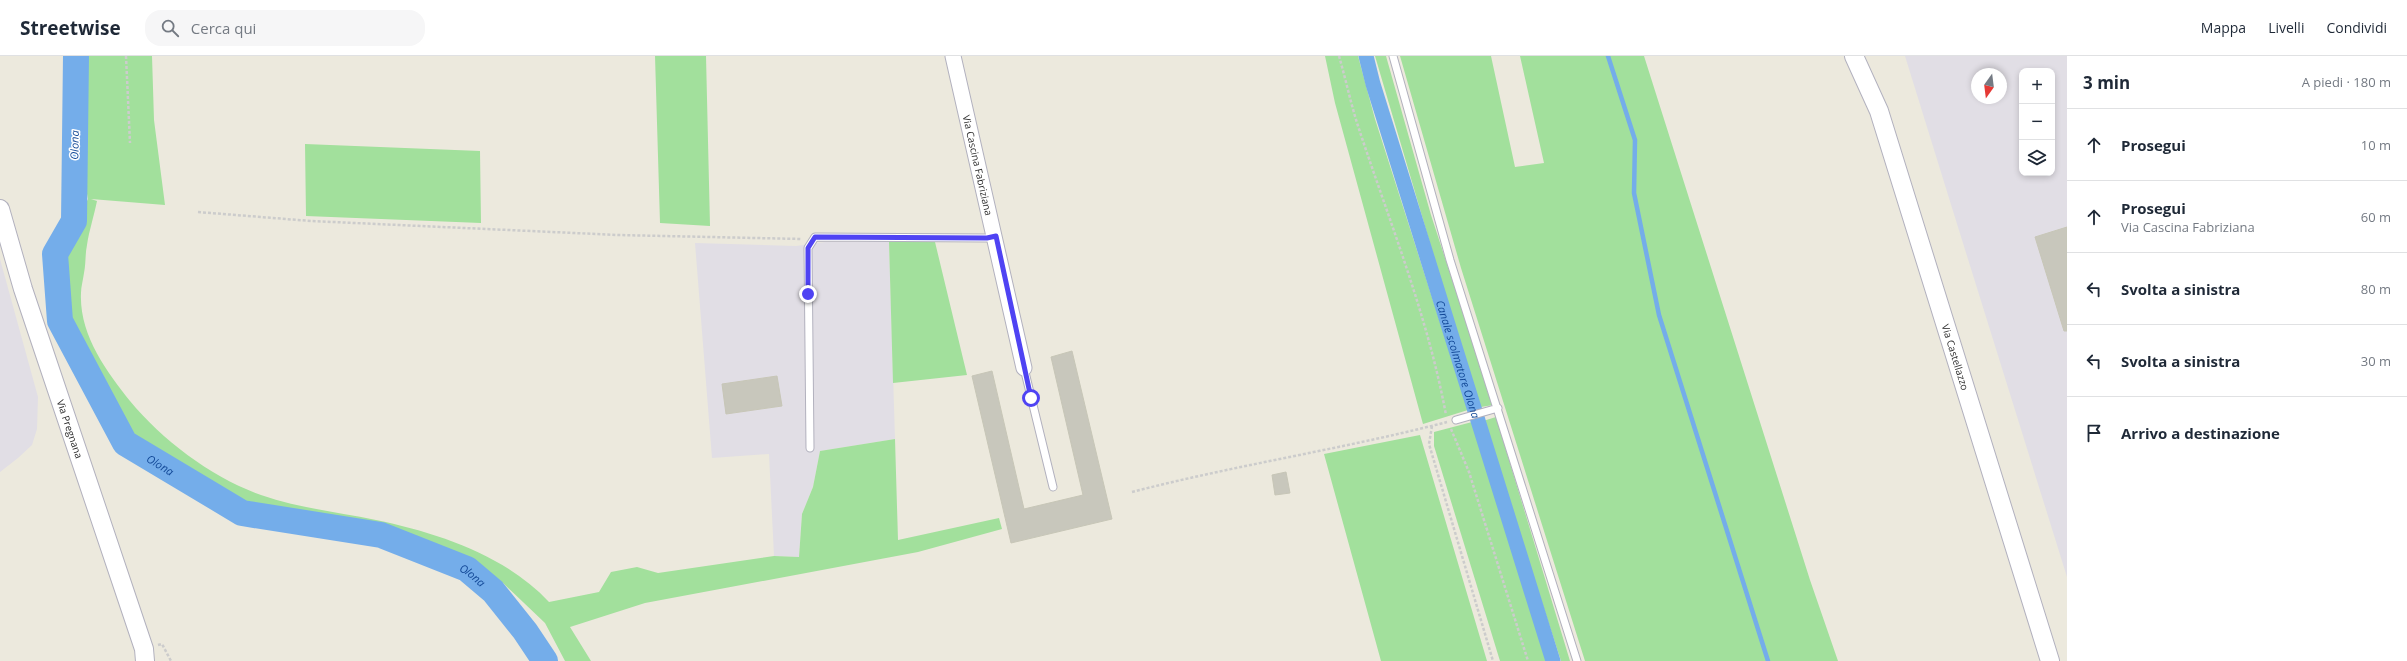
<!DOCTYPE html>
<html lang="it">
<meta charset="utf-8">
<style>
:root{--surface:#fff;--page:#f6f6f7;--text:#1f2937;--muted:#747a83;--line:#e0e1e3}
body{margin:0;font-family:"Open Sans",sans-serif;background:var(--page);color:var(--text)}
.controls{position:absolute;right:12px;top:12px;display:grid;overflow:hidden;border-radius:8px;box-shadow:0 2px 6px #0003}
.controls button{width:36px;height:36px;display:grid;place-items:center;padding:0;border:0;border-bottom:1px solid var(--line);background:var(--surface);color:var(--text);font:20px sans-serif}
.compass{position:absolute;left:1971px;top:12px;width:36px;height:36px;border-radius:50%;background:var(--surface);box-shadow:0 2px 6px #0003;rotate:194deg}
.stop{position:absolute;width:12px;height:12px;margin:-9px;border:3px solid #4f43f3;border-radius:50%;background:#fff}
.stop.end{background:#4f43f3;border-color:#fff;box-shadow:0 1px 4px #0008}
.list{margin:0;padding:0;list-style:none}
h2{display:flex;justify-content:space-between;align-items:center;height:52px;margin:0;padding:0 16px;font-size:17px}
h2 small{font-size:13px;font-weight:400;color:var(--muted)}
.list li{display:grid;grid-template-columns:26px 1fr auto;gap:12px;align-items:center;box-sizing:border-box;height:72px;padding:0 16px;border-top:1px solid var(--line)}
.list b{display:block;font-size:15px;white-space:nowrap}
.list p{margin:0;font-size:13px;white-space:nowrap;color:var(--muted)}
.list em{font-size:13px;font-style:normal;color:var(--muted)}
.icon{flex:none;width:22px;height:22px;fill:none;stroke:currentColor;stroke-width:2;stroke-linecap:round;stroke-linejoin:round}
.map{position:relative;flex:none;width:2067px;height:605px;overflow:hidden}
header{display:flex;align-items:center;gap:24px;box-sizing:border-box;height:56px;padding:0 20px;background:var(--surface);border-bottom:1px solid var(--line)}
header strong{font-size:19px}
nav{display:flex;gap:22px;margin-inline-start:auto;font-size:14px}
.search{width:280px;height:36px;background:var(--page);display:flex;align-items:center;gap:10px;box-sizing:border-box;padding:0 14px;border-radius:16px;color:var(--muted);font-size:15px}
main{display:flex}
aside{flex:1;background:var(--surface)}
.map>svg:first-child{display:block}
</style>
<header>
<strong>Streetwise</strong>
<div class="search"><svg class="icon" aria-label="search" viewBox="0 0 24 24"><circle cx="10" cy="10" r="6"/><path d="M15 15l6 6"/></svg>Cerca qui</div>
<nav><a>Mappa</a><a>Livelli</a><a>Condividi</a></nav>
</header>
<main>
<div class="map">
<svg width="2067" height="605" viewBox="0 0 2067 605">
<rect width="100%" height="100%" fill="#ece9dd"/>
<!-- industrial -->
<path fill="#e1dee5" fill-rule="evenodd" d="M1905,0H2067V521L1953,155ZM2022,15H2052V117H2022ZM1977,18H2001V42H1977Z
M825,186H889L895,383L820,395L813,431L802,458L799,501L774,500L769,398L712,402L695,187L796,190Z
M0,203L38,341L37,373L32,389L18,402L0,416Z"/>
<!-- green -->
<path fill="#a2e09c" d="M88,0H152L154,64L165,149L91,143L97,145C94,160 89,175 87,189C85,198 86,208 84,217C83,224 81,231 81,237C79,278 106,315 130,345C163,385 213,422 261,439C298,452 338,456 376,464C438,477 505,499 549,546L599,536L611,516L637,511L658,517L774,500L799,501L802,458L813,431L820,395L895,383L898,484L999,462L1002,473L918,496L645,547L570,571L591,605H565L545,567L503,527L475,505L380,472L245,447L132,378L67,261L62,197L80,169L82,155L88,143L82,112Z
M655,0H706L710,170L660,167Z
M1325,0H1358L1375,63L1468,354L1423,368L1335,47Z
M1375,0H1386L1431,159L1493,349L1481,351L1459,286Z
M1400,0H1491L1515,111L1544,107L1520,0H1644L1810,524L1838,605H1585L1461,212Z
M305,88L480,95L481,167L306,160Z
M889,186H935L967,319L893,327Z
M1496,361L1570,605H1561L1483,365Z
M1472,366L1547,605H1500L1434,390V376Z
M1420,379L1487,605H1381L1324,398Z"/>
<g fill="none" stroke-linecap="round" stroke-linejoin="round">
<!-- stream -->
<path stroke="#74adea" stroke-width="4.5" d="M1608,0L1635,84L1634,137L1659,259L1768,605"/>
<!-- canal -->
<path stroke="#74adea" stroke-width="15" id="s1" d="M1366,0L1373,28L1553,605"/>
<!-- river -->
<path stroke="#74adea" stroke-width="26" id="s2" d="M76,0L74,165L55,198L60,265L125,387L242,457L381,479L467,513L493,535L525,575L545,605"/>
</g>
<!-- building -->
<path fill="#c8c7bc" stroke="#c7c6b7" d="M2067,171V275H2064L2035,181Z
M1072,295L1112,463L1011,487L972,320L992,315L1024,453L1083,439L1051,301Z
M777,320L782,350L726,358L722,328Z
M1286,416L1290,437L1275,439L1272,419Z"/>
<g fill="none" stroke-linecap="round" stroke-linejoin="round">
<defs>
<path id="service" d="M1393,0L1450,204L1577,605
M1024,312L1053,431
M1456,364L1498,352
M810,392L808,192L815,181L987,182L995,180"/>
<g id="minor">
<path id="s3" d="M953,0L1024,312"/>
</g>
<g id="tertiary">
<path id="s4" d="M1854,0L1879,55L2050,605"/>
<path id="s5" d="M0,153L23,233L144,593L145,605"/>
</g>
</defs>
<!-- service casing -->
<use href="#service" stroke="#b2b1be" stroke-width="9"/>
<!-- minor casing -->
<use href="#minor" stroke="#b2b1be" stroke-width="17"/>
<!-- tertiary casing -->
<use href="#tertiary" stroke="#b2b1be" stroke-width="20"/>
<!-- path -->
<path stroke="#ccc" stroke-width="2.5" stroke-dasharray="3 2" stroke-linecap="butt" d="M126,0L130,87
M1339,0C1346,24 1351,49 1359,73C1390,167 1428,261 1446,359
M198,156L311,165L618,179L802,183
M1432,370L1429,388L1493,605
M1451,373L1469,416L1528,605
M1132,436C1236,409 1343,393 1447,366
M158,589L162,588L171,605"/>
<!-- service -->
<use href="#service" stroke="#fff" stroke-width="7"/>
<!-- minor -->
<use href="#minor" stroke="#fff" stroke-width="15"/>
<!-- tertiary -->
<use href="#tertiary" stroke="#fff" stroke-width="18"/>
</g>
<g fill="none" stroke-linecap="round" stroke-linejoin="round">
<!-- route -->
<path stroke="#4f43f3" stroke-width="5" d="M808,238V192L815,181L987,182L996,180L1031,342"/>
</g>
<g text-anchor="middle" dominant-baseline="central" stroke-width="3" stroke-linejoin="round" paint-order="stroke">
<!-- street labels -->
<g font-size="10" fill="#2b2b2b" stroke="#fff">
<text stroke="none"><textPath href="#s3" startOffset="112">Via Cascina Fabriziana</textPath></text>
<text stroke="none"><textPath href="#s4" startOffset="318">Via Castellazzo</textPath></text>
<text stroke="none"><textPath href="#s5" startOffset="231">Via Pregnana</textPath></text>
</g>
<!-- water labels -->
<g font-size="11" font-style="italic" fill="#124897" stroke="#fff">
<text transform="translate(74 89) rotate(-89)">Olona</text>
<text stroke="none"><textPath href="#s1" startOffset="317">Canale scolmatore Olona</textPath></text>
<text stroke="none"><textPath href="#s2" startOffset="450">Olona</textPath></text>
<text stroke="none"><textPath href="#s2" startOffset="786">Olona</textPath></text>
</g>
</g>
</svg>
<div class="controls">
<button>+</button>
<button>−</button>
<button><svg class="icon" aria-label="layers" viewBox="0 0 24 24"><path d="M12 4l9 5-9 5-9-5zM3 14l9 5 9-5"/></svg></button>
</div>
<svg class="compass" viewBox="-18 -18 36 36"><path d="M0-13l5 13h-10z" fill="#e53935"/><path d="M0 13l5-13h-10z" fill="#747a83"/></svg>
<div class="stop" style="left:1031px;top:342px"></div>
<div class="stop end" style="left:808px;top:238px"></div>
</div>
<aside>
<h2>3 min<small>A piedi · 180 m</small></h2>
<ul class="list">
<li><svg class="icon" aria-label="ahead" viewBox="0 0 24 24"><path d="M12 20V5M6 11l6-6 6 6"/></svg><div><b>Prosegui</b></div><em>10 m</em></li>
<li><svg class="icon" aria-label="ahead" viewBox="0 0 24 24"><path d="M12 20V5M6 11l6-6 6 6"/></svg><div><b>Prosegui</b><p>Via Cascina Fabriziana</p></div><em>60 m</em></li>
<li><svg class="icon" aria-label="left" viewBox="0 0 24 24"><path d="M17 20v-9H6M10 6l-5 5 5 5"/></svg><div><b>Svolta a sinistra</b></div><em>80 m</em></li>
<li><svg class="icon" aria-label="left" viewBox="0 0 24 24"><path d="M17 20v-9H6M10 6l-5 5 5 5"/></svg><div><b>Svolta a sinistra</b></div><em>30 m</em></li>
<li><svg class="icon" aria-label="arrive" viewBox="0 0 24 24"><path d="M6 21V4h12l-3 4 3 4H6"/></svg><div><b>Arrivo a destinazione</b></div></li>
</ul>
</aside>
</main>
